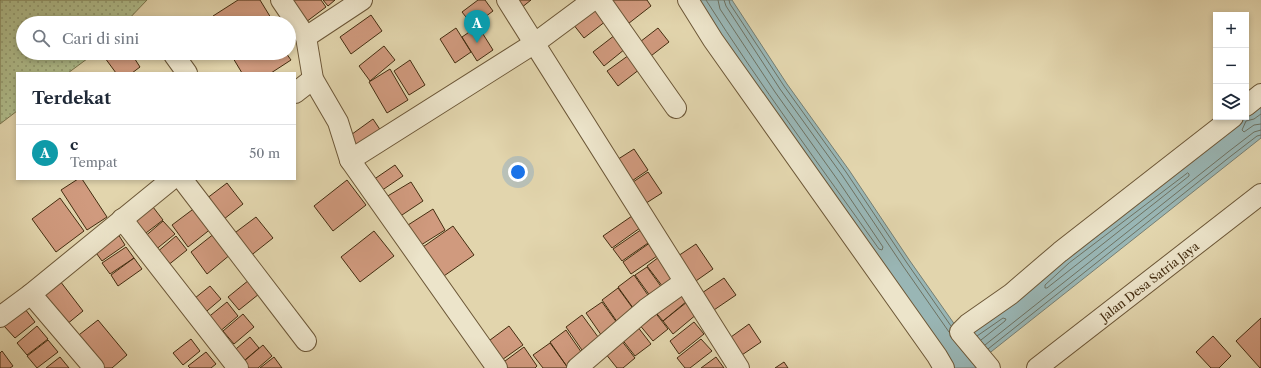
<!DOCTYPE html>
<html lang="id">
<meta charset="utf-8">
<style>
:root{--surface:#fff;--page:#f6f6f7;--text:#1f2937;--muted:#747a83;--line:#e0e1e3;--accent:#ea580c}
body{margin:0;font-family:"Libre Caslon Text",serif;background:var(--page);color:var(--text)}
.controls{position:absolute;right:12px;top:12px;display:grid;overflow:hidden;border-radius:0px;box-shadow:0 2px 6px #0003}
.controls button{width:36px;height:36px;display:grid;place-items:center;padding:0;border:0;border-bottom:1px solid var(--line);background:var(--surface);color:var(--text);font:20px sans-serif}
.you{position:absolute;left:518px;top:172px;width:14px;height:14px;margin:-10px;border:3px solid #fff;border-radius:50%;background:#1a73e8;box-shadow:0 0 0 6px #1a73e833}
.badge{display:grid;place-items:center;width:26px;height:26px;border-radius:50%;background:var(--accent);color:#fff;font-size:13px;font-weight:700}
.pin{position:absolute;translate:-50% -33px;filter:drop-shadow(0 1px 2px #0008)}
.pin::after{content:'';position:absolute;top:21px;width:14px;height:12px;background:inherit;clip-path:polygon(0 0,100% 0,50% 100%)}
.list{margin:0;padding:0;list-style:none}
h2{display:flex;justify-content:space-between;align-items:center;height:52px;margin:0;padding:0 16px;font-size:17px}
h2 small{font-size:13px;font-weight:400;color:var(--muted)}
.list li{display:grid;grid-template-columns:26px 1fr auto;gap:12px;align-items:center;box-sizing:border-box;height:56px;padding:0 16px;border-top:1px solid var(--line)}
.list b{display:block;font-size:15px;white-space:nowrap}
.list p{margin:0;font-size:13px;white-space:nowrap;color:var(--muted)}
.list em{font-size:13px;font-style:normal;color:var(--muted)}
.icon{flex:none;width:22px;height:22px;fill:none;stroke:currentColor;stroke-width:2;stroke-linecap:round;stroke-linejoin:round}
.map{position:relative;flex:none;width:1261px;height:368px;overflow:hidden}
.search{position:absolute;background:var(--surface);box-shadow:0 2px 6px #0003;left:16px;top:16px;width:280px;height:44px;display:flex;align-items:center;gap:10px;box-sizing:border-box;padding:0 14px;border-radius:22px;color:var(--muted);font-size:15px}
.panel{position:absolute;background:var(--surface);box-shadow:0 2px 6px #0003;left:16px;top:72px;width:280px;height:108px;border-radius:0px}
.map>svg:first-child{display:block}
</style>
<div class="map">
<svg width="1261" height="368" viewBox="0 0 1261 368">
<defs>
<pattern id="grass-dots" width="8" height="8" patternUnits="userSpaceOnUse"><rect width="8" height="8" fill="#b0be8d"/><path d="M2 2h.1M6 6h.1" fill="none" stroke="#919b72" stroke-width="1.8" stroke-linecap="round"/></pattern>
</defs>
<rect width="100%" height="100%" fill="#e2d5ad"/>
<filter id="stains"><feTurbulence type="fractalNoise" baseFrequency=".005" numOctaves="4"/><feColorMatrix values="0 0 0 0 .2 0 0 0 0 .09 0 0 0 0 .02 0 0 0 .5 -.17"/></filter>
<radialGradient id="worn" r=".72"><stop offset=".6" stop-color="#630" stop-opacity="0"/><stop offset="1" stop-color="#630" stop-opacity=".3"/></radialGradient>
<!-- grass -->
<path fill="url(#grass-dots)" stroke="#7a764e" d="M0,0H147L125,23H23V53H95L68,73H17V111L0,124Z"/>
<!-- water -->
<path fill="#99b6b5" stroke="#777f73" d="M688,0H732L787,84L849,170L910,261L960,332L1233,117H1246V106L1261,94V138L982,359L988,368H944Z"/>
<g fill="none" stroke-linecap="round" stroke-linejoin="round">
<!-- shore -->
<path stroke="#6e7262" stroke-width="1" d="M706,0C760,85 821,167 879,249L882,250L883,247L837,179L775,92L720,9L718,0
M724,0L726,6L780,89L842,175L903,266L949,332
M729,0L730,4L784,86L846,172L907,263L951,326
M1261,114L1254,119L1246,121L1242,130L1244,132L1254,125L1261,124
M1188,173L1189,174V176L1047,288H1045V285L1069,263Z
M977,336L1003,318L1006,319L1005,321L981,340
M985,345L1228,152L1254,132L1261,130
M988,349L1231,156L1257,136L1261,135"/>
</g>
<!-- building -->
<path fill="#d09a7e" stroke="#442d10" d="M238,0H260L271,18L264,23H218L213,16Z
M290,0H321L326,7L306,22Z
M323,0H335L328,6Z
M478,0H485L493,11L473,26L462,12Z
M514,0H531L521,8Z
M613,0H647L651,6L624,27L607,4Z
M595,7L606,21L584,38L573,24Z
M371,15L382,31L351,54L340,37Z
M478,26L493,50L477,61L462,37Z
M456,28L471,52L455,63L440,39Z
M658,28L669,42L647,59L636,45Z
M615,35L625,49L604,66L593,52Z
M384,46L395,60L370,81L359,66Z
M112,53H131L140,67L132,73H116L105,58Z
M241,53H286L291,60L271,73H242L233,58Z
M629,55L640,69L618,86L607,71Z
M410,60L425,85L409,95L394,71Z
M390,69L408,100L387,113L369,82Z
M373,119L381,131L356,148L348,137Z
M634,149L648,170L626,185L612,163Z
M395,165L403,176L378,193L370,182Z
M648,172L662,193L640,207L627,186Z
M78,179H82L107,217L87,230L61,190Z
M347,180L366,205L333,231L314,206Z
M411,182L423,201L399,217L386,197Z
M227,183L243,204L219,223L202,202Z
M60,198L84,231L56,252L32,219Z
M153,207L163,220L142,236L132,223Z
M196,207L212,228L188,247L172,225Z
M433,209L445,230L421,245L408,225Z
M632,216L640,228L612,248L603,236Z
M256,217L273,238L249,257L232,235Z
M163,221L175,234L154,251L143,238Z
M453,226L474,255L441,278L420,249Z
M642,229L651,241L622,261L613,249Z
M374,231L394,256L360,282L341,257Z
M215,233L231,254L207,274L191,252Z
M118,234L125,245L102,261L94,250Z
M176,236L187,250L167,266L156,253Z
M651,242L660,254L631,274L623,262Z
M696,244L713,269L693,283L675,258Z
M126,247L134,258L110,274L102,263Z
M659,257L677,283L666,291L647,266Z
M134,258L142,269L118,286L111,275Z
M647,267L665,292L653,300L635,275Z
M634,275L652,301L636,312L618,287Z
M724,278L736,295L711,312L699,295Z
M249,280L259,294L239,310L228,297Z
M60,281L83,311L61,329L38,299Z
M210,286L221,299L201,316L190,302Z
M618,288L637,314L620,326L602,300Z
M677,289L687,301L663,321L652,308Z
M227,302L238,316L218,333L206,319Z
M602,302L620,327L604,339L586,313Z
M687,302L697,314L673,334L663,321Z
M25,309L35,322L15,338L4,326Z
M654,311L668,329L653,341L638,323Z
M243,314L254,327L234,344L223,331Z
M582,315L601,341L584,353L566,327Z
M1261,318V368H1260L1236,341Z
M98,320L127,355L112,368H100L75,338Z
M694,322L704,334L679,354L670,341Z
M749,324L761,342L736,359L724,342Z
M37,326L48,339L27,355L17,343Z
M509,326L523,345L499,362L486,343Z
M637,326L651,344L635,356L621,338Z
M566,330L584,356L568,368L550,342Z
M1213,336L1231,356L1219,368H1211L1196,352Z
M250,337L259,348L239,365L230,354Z
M191,339L200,351L183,365L173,353Z
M701,339L712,351L690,368H685L677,358Z
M48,340L58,352L37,368L27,356Z
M621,340L635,358L623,368H617L605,353Z
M550,343L568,368H543L533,355Z
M263,345L272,356L258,368H248L243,362Z
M524,347L537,366L535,368H503L501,364Z
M2,351L13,366L10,368H0V353Z
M206,352L216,364L211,368H190L188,366Z
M60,357L69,368H46Z
M274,357L282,368H260Z
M716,357L724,368H701Z
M784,362L788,368H775Z"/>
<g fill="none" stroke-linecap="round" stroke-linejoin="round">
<defs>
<g id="minor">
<path d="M281,0L306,37L313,79L338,122L350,160L497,368"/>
<path d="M507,0L739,368"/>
<path d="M600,0L676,108"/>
<path d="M688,0L713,40L937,356L944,368"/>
<path d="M306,37L362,0"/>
<path d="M174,55L187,73"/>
<path d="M295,93L313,79"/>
<path d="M1246,106L1261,94"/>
<path d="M350,160L535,43L593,0"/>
<path d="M182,179L306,341"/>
<path d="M122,219L238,368"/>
<path d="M31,294L94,368"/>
<path d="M0,317L31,294L172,179"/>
<path d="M577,368L646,309L684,282"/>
<path d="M990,368L960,332L968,324L1011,294L1060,252L1233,117"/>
<path id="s1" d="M1037,368L1261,194"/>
</g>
</defs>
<!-- minor casing -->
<use href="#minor" stroke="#6c5737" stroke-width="22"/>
<!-- minor -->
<use href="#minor" stroke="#ece4ca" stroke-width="20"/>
</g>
<g text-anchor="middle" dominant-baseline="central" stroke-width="3" stroke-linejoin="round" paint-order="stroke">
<!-- street labels -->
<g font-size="12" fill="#442d10" stroke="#ece4ca">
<text stroke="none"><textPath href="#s1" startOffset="142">Jalan Desa Satria Jaya</textPath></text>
</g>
</g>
<rect width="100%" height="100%" filter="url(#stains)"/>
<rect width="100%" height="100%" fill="url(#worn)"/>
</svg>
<div class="controls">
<button>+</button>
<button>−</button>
<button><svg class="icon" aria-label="layers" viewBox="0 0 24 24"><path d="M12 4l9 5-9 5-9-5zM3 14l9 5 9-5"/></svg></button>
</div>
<div class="you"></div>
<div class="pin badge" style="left:477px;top:43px;background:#0f9aa8">A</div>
<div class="search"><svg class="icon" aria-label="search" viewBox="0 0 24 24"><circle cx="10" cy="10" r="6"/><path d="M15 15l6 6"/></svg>Cari di sini</div>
<section class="panel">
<h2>Terdekat<small></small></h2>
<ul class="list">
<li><span class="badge" style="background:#0f9aa8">A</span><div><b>c</b><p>Tempat</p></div><em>50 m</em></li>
</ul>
</section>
</div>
